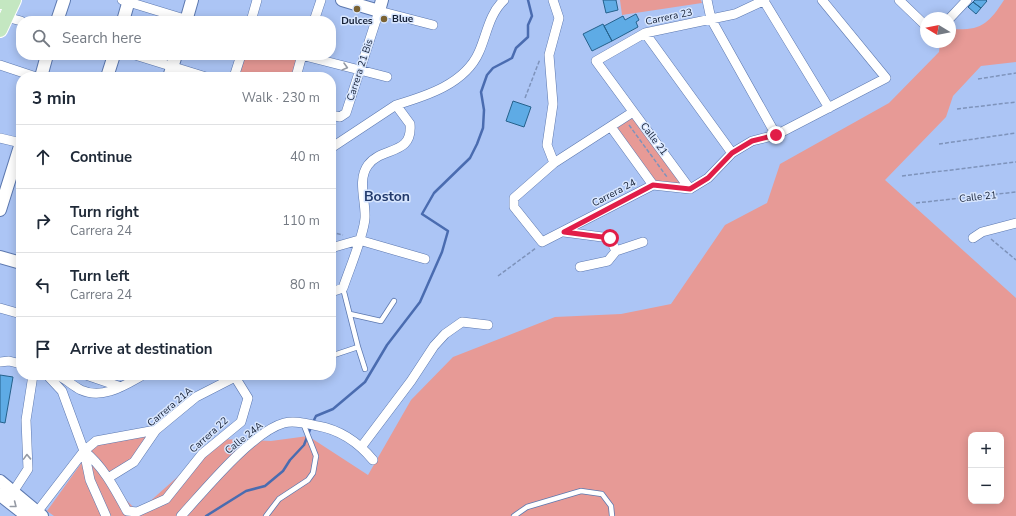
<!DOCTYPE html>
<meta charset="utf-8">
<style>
:root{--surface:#fff;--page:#f2f2f3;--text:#1f2937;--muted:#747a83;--line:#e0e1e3}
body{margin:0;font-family:"Nunito Sans",sans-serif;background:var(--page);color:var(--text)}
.controls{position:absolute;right:12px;bottom:12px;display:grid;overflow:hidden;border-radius:8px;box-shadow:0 2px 10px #0003}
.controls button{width:36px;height:36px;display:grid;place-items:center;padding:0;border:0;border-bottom:1px solid var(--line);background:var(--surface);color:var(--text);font:20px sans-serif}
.compass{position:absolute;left:920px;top:12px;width:36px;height:36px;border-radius:50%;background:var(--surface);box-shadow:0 2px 10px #0003;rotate:280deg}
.stop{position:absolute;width:12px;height:12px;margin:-9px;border:3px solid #e11d48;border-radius:50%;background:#fff}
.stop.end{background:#e11d48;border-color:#fff;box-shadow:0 1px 4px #0008}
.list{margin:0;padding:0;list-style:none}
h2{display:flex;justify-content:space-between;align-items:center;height:52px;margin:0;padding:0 16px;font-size:17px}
h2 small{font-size:13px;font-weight:400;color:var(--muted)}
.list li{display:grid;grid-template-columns:26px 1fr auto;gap:12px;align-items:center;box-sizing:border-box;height:64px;padding:0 16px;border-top:1px solid var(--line)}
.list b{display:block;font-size:15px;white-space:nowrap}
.list p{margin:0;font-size:13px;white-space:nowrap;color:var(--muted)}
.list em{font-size:13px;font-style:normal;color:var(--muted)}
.icon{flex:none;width:22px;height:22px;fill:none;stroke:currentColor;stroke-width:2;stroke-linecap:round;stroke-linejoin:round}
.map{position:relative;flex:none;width:1016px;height:516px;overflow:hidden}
.search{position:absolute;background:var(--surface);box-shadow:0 2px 10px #0003;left:16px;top:16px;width:320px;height:44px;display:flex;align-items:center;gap:10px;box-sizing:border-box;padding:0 14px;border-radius:16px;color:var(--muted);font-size:15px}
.panel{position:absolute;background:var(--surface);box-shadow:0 2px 10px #0003;left:16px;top:72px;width:320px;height:308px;border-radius:16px}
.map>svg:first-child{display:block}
</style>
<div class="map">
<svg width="1016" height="516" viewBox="0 0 1016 516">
<rect width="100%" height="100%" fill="#acc5f5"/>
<!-- green -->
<path fill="#e79a96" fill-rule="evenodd" d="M620,0H701L702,3L622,15Z
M1004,0H1016V62L981,66L953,96L946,117L885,180L1016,298V516H54L47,511L85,458L138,512L220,439L271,441L308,436L368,475L411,400L453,357L555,317L621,314L671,304L725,225L767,203L780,164L889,103L939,52L940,42H950V29C980,31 988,25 1004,0ZM971,435H1001V501H971Z
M241,55H301L296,77H234Z
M633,112L690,189L653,185L611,127Z
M156,430L134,462L108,478L84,451L96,441Z"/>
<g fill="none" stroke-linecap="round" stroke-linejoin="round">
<!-- stream -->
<path stroke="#4a6cb0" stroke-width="2.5" d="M313,422L316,416L333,409L365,382L387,345L420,302L442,252L448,231L422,214L434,193L470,158L477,144L483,128L484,110L481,92L487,75L493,68L512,58L516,48L528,37V25L532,16L528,0
M206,516L246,491L265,486L283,471L290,460L304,445L311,427"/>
</g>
<!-- building -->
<path fill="#5eabe5" stroke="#25618b" d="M603,0H616L618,10L606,13Z
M975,0H986L987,1L981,8L973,2Z
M973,2L981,8L976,14L968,7Z
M636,14L639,20L636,22L638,27L612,41L604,26L623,16L625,20Z
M603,24L612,41L592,51L583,34Z
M513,101L531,107L524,127L506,121Z
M0,375L13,377L5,423L0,422Z"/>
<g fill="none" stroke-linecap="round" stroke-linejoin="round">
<defs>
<path id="lane" d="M343,288L358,347
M350,314L381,321L394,301
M331,356L358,347L365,369
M266,516L279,499L308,480L313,473L316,456L303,423
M514,516L527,507L581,491L602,494L611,506L612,516"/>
<path id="street" d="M122,0L191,21
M553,0L559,18L549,55L553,104L547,145L554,163
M707,0L711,19L776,135
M899,0L926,26
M764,1L829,108
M6,17L21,21
M950,18L967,0
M251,21L257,0
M314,21L321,0
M645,33L732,153
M135,55L206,77
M301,55L387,77
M0,65L36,77
M234,77L241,55
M296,77L302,55
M633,112L554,163L514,198V207L542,242L653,185L690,189L708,178L732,153L752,141L776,135L886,78L822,0
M331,115L340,117L346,113L379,11L433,25
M611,127L653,185
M0,138L21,143
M331,148L396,105
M690,189L596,61L645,33L735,14L765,0
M564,232L610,238L616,251L608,261L580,267
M973,238L982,232L1016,223
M359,240L425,259
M331,248L359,240
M616,251L643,242
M331,292L343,288C349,270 364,235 365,218C366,201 357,180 368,165C382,146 413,156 410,124L396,105C426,96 465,84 479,52C487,34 489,14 504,0
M0,308L21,314
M0,362L9,361L21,364
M47,375L62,391L84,451L90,480L106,516
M57,375C66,379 73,386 81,390C103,400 125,385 143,375
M86,375L121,387
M362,446L411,381L434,346L445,334L462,322L488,325
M84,451C103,466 115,489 127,511L137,512L166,499L202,454L241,422L248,398L235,377L196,397L156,430L134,462L108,478
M8,492H13L28,469L26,420L33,375
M34,516L84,451L96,441L156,430
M181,516C205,490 252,432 284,423C295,420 308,424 318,426C341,430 358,442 373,460"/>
<path id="secondary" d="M342,0L379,11L382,0
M57,21L64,0
M123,21L129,0
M186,21L192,0
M41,77L47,55
M107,77L114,55
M169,77L176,55
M0,210L21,143
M0,257L21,263
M0,481L42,516
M0,495L27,516"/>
<path id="primary" d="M0,2L1,0
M0,30L14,0"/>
</defs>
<!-- lane casing -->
<use href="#lane" stroke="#5c78af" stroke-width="6"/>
<!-- street casing -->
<use href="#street" stroke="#5c78af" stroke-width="10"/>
<!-- secondary casing -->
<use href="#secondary" stroke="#5c78af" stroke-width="14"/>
<!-- primary casing -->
<use href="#primary" stroke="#fff" stroke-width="16"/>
<!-- path -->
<path stroke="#7e93bb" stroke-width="1.5" stroke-dasharray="4 2" stroke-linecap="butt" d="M978,79L1016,73
M525,98L540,59
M957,109L1016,102
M629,125L667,177
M939,144L1016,133
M902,176L1016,162
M916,203L1016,192
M331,232L343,235
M991,239L1016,260
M498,276L536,248"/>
<!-- lane -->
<use href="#lane" stroke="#fff" stroke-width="4.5"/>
<!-- street -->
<use href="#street" stroke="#fff" stroke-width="9"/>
<!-- secondary -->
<use href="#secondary" stroke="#fff" stroke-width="12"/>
<!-- primary -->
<use href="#primary" stroke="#c4e7c1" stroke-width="14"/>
</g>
<!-- one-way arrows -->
<defs><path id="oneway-chevron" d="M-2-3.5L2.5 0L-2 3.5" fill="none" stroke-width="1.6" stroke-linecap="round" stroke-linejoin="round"/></defs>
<g stroke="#959aa4">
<use href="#oneway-chevron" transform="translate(345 67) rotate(15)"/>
<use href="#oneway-chevron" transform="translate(27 457) rotate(-92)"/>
<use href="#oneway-chevron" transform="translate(14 505) rotate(38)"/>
</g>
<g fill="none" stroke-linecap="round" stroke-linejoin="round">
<!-- route -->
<path stroke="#e11d48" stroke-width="5" d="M610,238L564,232L653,185L690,189L708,178L732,153L752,141L776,135"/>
</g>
<!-- markers -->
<g fill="#7a6233" stroke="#d8e6fe" stroke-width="1.5">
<circle cx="357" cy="9" r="4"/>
<circle cx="384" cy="19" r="4"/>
</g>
<g text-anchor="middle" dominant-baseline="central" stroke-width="3" stroke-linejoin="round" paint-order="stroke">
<!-- street labels -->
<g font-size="10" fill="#141f35" stroke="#d8e6fe">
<text transform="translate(669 17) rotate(-12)">Carrera 23</text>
<text transform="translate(360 70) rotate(-72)">Carrera 21 Bis</text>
<text transform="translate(654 139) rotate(53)">Calle 21</text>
<text transform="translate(614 193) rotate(-28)">Carrera 24</text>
<text transform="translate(978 197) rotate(-6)">Calle 21</text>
<text transform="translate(170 407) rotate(-40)">Carrera 21A</text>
<text transform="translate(209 435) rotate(-42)">Carrera 22</text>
<text transform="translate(244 438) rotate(-38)">Calle 24A</text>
</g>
<!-- poi labels -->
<g font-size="10" font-weight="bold" fill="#141f35" stroke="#d8e6fe" text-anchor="start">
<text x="392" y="19">Blue</text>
<text x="357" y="21" text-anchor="middle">Dulces</text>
</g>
<!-- district labels -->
<g font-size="14" font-weight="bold" fill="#223a6c" stroke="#d8e6fe">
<text x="387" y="196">Boston</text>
</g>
</g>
</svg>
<div class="controls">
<button>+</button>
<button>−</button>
</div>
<svg class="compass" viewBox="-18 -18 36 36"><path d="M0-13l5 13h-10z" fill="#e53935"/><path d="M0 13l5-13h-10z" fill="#747a83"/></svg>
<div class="stop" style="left:610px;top:238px"></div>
<div class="stop end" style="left:776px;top:135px"></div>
<div class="search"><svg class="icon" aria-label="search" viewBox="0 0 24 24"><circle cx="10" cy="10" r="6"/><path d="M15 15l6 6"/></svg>Search here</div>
<section class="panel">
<h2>3 min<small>Walk · 230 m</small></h2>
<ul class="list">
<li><svg class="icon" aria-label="ahead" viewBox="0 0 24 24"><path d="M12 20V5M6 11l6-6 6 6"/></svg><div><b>Continue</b></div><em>40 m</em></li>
<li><svg class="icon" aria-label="right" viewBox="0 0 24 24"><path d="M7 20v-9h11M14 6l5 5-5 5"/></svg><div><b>Turn right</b><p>Carrera 24</p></div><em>110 m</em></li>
<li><svg class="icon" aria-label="left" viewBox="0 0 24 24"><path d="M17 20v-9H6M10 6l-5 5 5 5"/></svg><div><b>Turn left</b><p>Carrera 24</p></div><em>80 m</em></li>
<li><svg class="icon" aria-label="arrive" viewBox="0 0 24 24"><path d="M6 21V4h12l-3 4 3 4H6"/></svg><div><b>Arrive at destination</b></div></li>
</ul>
</section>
</div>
